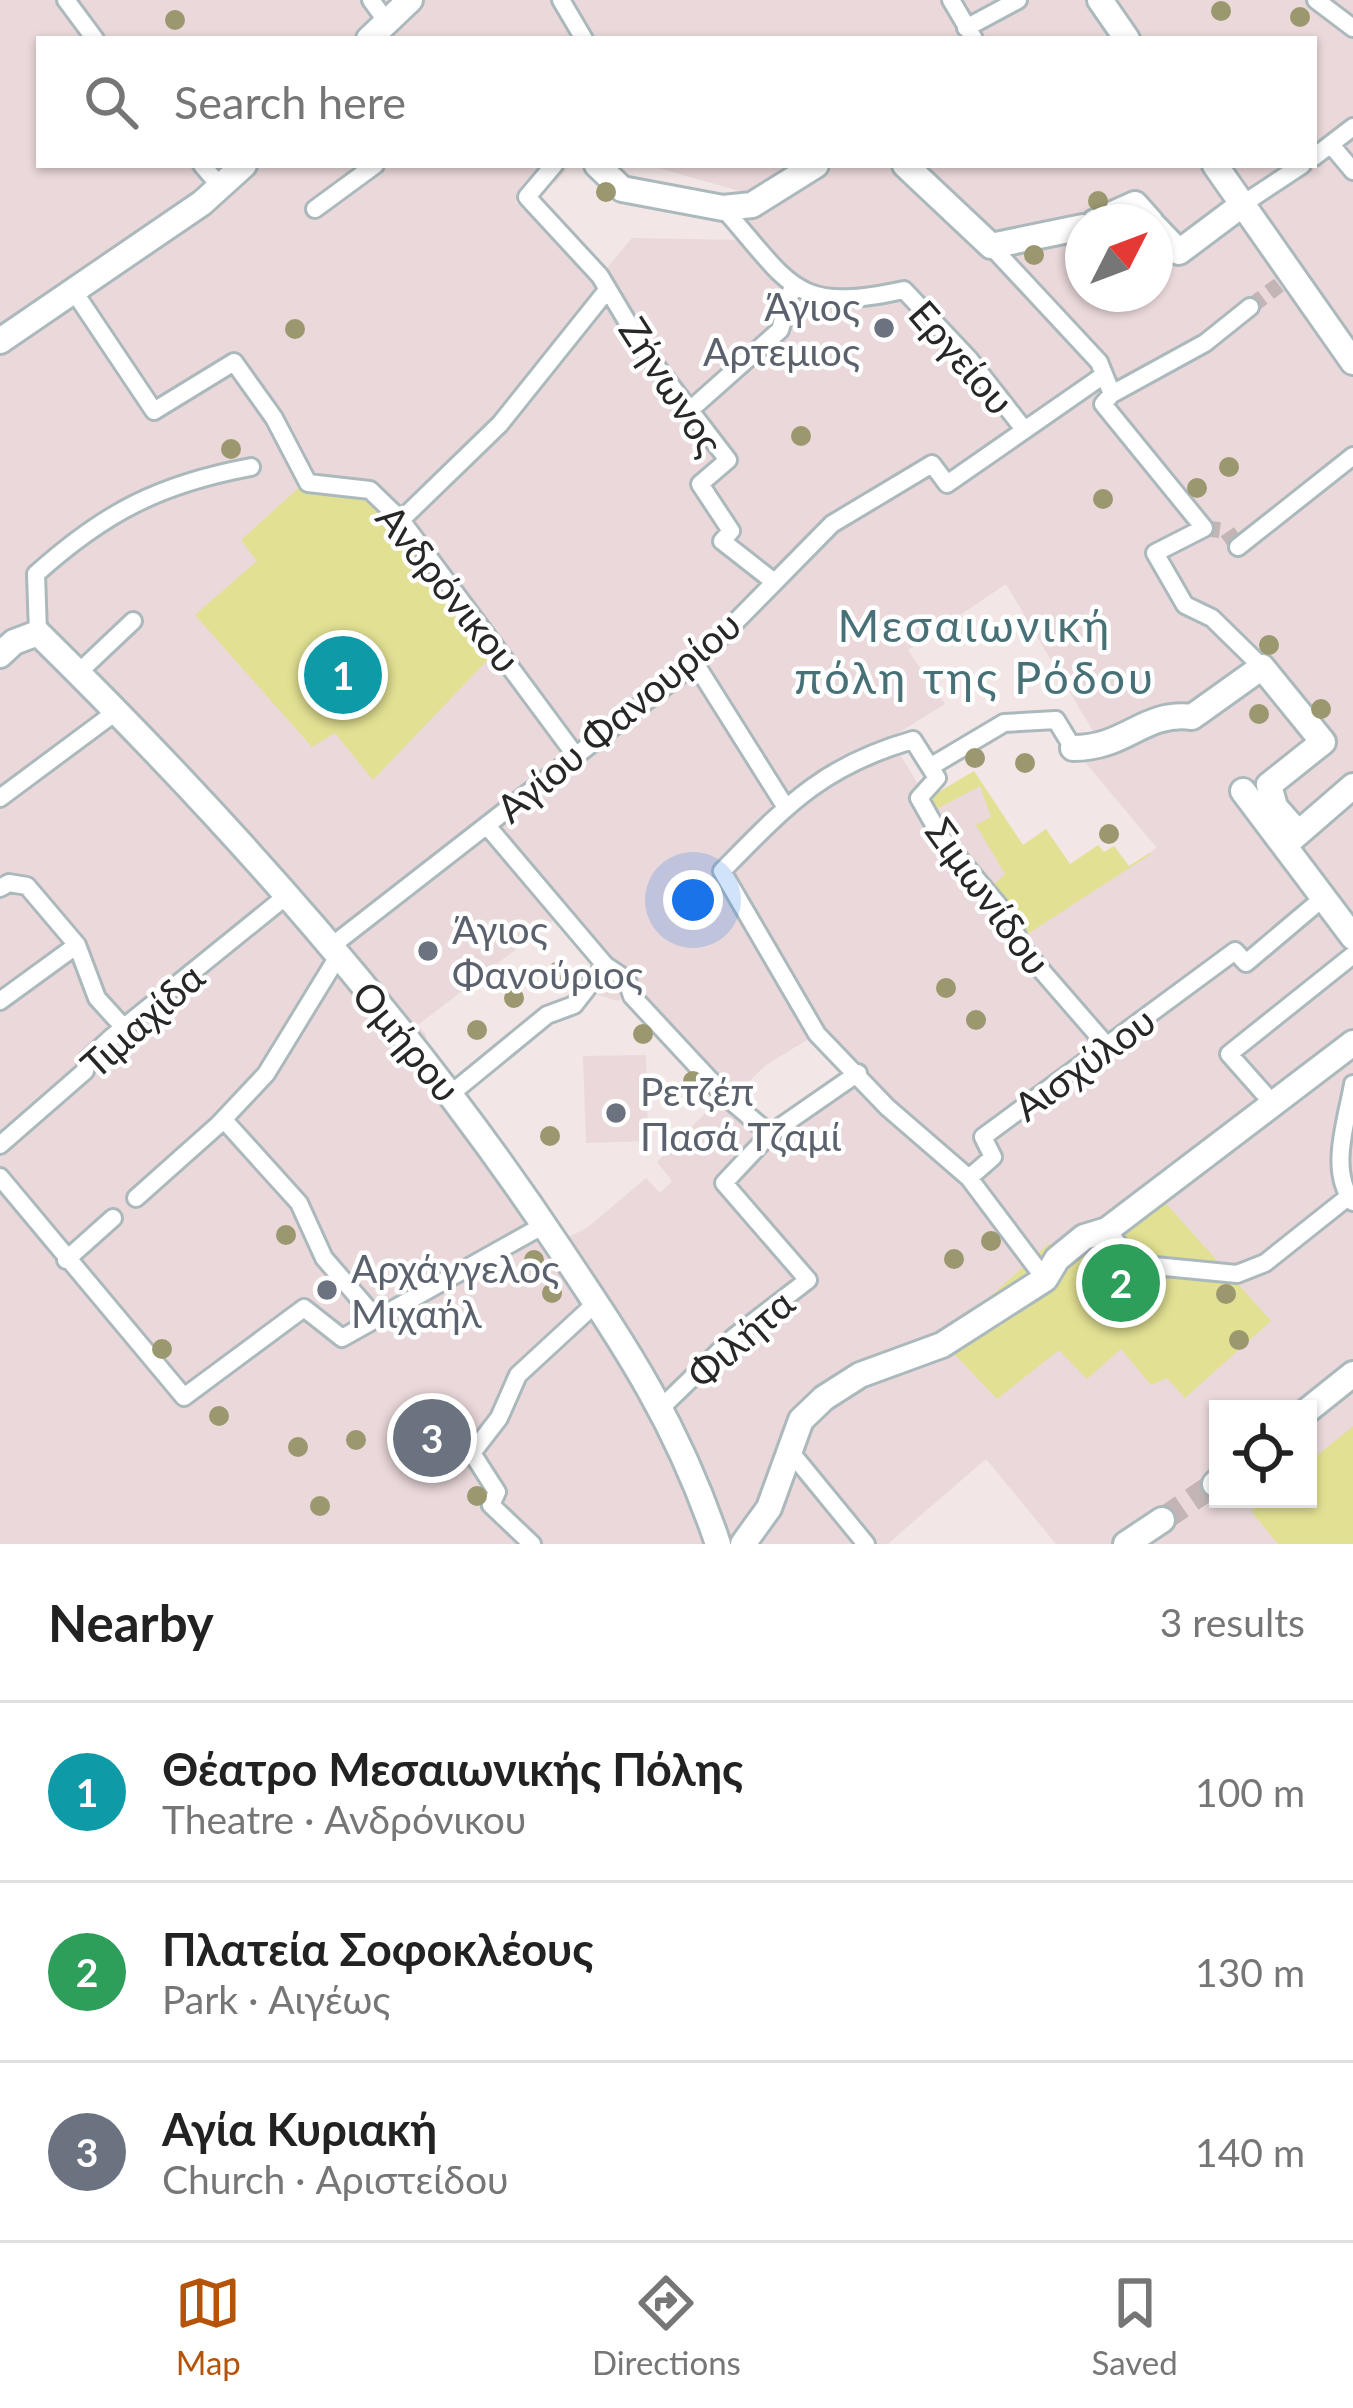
<!DOCTYPE html>
<meta charset="utf-8">
<style>
:root{--surface:#fff;--page:#f6f6f6;--text:#222;--muted:#767676;--line:#e0e0e0;--accent:#b45309}
body{margin:0;font-family:Lato,sans-serif;background:var(--page);color:var(--text)}
.controls{position:absolute;right:36px;bottom:36px;display:grid;overflow:hidden;border-radius:0px;box-shadow:0 3px 9px #0004}
.controls button{width:108px;height:108px;display:grid;place-items:center;padding:0;border:0;border-bottom:3px solid var(--line);background:var(--surface);color:var(--text);font:60px sans-serif}
.compass{position:absolute;left:1065px;top:204px;width:108px;height:108px;border-radius:50%;background:var(--surface);box-shadow:0 3px 9px #0004;rotate:48deg}
.you{position:absolute;left:693px;top:900px;width:42px;height:42px;margin:-30px;border:9px solid #fff;border-radius:50%;background:#1a73e8;box-shadow:0 0 0 18px #1a73e833}
.badge{display:grid;place-items:center;width:78px;height:78px;border-radius:50%;background:var(--accent);color:#fff;font-size:39px;font-weight:700}
.pin{position:absolute;translate:-50% -50%;border:6px solid #fff;box-shadow:0 3px 12px #0006}
.list{margin:0;padding:0;list-style:none}
h2{display:flex;justify-content:space-between;align-items:center;height:156px;margin:0;padding:0 48px;font-size:51px}
h2 small{font-size:39px;font-weight:400;color:var(--muted)}
.list li{display:grid;grid-template-columns:78px 1fr auto;gap:36px;align-items:center;box-sizing:border-box;height:180px;padding:0 48px;border-top:3px solid var(--line)}
.list b{display:block;font-size:45px;white-space:nowrap}
.list p{margin:0;font-size:39px;white-space:nowrap;color:var(--muted)}
.list em{font-size:39px;font-style:normal;color:var(--muted)}
.icon{flex:none;width:66px;height:66px;fill:none;stroke:currentColor;stroke-width:2;stroke-linecap:round;stroke-linejoin:round}
.map{position:relative;flex:none;width:1353px;height:1544px;overflow:hidden}
.search{position:absolute;background:var(--surface);box-shadow:0 3px 9px #0004;left:36px;right:36px;top:36px;height:132px;display:flex;align-items:center;gap:30px;box-sizing:border-box;padding:0 42px;border-radius:0px;color:var(--muted);font-size:45px}
.sheet{height:696px;background:var(--surface)}
nav{display:flex;justify-content:space-around;align-items:center;box-sizing:border-box;height:168px;border-top:3px solid var(--line);background:var(--surface);font-size:33px;color:var(--muted)}
nav a{display:grid;justify-items:center;gap:6px}
nav .on{color:var(--accent)}
.map>svg:first-child{display:block}
</style>
<div class="map">
<svg width="1353" height="1544" viewBox="0 0 1353 1544">
<rect width="100%" height="100%" fill="#ead8da"/>
<!-- green -->
<path fill="#e2e193" d="M303,484L365,494L497,650L373,780L335,733L312,747L195,615L257,561L241,540Z
M949,765L1084,776L1151,854L1026,935L992,886L1005,874L976,825L991,817L980,786L937,809L930,795Z
M1161,1198L1271,1321L1185,1398L1167,1378L1151,1385L1121,1349L1087,1379L1059,1350L997,1399L942,1341L1047,1245L1127,1223Z
M1353,1426V1544H1278L1251,1511L1265,1499H1308V1463Z"/>
<!-- plaza -->
<path fill="#f2e6e6" fill-rule="evenodd" d="M570,165H647L740,191L752,205L743,240L632,238L597,280L515,202L538,167L555,184Z
M1006,584L1103,748L1074,749L1157,848L1129,866L1114,846L1104,852L1098,845L1070,864L1046,829L1023,845L974,771L927,799L890,738L945,704L908,650Z
M568,909L661,1017L732,1086L657,1162L672,1181L660,1193L646,1178L587,1228L562,1240L421,1043L427,1036L418,1025ZM603,976H618L623,996L618,1001L598,995ZM646,1055L648,1141L586,1143L583,1056Z
M817,1034L855,1071L770,1134L730,1100L766,1065Z
M986,1459L1056,1544H888L899,1534Z"/>
<g fill="none" stroke-linecap="round" stroke-linejoin="round">
<!-- pedestrian-tunnel -->
<path stroke="#c3b5b6" stroke-width="16" stroke-dasharray="16 8" stroke-linecap="butt" d="M1250,307L1279,285
M1204,528L1227,531L1238,547"/>
<!-- minor-tunnel -->
<path stroke="#c3b5b6" stroke-width="24" stroke-dasharray="24 12" stroke-linecap="butt" d="M1162,1520L1215,1484"/>
<defs>
<path id="pedestrian" d="M66,0L95,39
M371,0L387,22
M561,0L584,39
M951,0L974,39
M1316,0L1353,28
M966,28L1018,0
M1332,146L1353,171
M1314,157L1353,127
M202,165L220,186
M554,165L527,197L600,276L646,353L728,460L700,484L731,531L722,541L773,581
M1243,204L1302,165
M723,208C792,286 794,314 904,290L969,359L1023,428
M315,209L375,165
M991,246L1099,362L1112,394L1205,343L1250,307
M73,290L154,411L234,362L274,418L308,483L370,490L401,520L576,756
M1112,394L1103,404L1204,528L1155,553L1185,605L1212,618L1262,667
M690,410L780,330L792,288
M401,520L500,424L608,289
M1238,547L1353,456
M38,633L36,574C105,512 160,484 251,467
M695,663L785,806
M78,673L133,621
M930,767L1004,723L1056,720L1073,748
M0,798L117,711
M488,827L605,965L627,980L632,996L724,1095L770,1134
M0,888L9,883L27,886L77,945L97,998L126,1030
M329,948L695,663L832,524L932,464L947,484L1101,377
M0,1001L77,945
M1353,1084C1347,1120 1328,1171 1353,1202
M453,1092L547,1015L574,1005L605,965
M1275,1106L1229,1054L1353,955
M224,1120L299,1203L324,1258L376,1318
M0,1145L85,1071L87,1060L112,1037L285,897
M0,1177L184,1397L304,1308L342,1338L544,1225
M969,1178L887,1107L817,1034L722,871C786,806 822,766 913,740L937,778L919,798L941,837L1010,919L1022,948L1108,1047
M136,1198L218,1125L266,1074L337,958
M1107,1230L1134,1264L1237,1274L1265,1263L1348,1197
M66,1260L113,1218
M1045,1279L969,1178L993,1157L983,1137L1235,951L1246,963L1323,898
M663,1406L734,1337L808,1280L724,1183L770,1134L858,1073
M789,1450L866,1544
M532,1544L491,1505L497,1492L472,1453L499,1418L518,1375L596,1303"/>
<path id="minor" d="M1100,0L1127,39
M369,39L410,0
M597,165L622,189L723,208L752,205L816,165
M905,165L991,246L1083,227
M1215,165L1353,362
M1095,222L1135,204L1151,222
M1155,227L1179,252L1243,204
M0,341L202,203L244,165
M0,655L14,642L38,633C230,822 411,1025 560,1249C629,1352 678,1425 718,1544
M1073,748C1127,748 1143,711 1192,717L1262,667L1323,742L1269,785L1275,807L1298,833
M1243,791L1353,937
M1286,844L1353,786
M1308,1410L1353,1374
M1215,1484L1218,1481
M743,1544L769,1508L801,1420L824,1398L860,1375L942,1345L1045,1279L1057,1259L1084,1237L1107,1230L1353,1043
M1126,1544L1162,1520"/>
</defs>
<!-- pedestrian casing -->
<use href="#pedestrian" stroke="#acb9bc" stroke-width="22"/>
<!-- minor casing -->
<use href="#minor" stroke="#acb9bc" stroke-width="30"/>
<!-- pedestrian -->
<use href="#pedestrian" stroke="#fff" stroke-width="16"/>
<!-- minor -->
<use href="#minor" stroke="#fff" stroke-width="24"/>
</g>
<!-- trees -->
<g fill="#9b986f">
<circle cx="1221" cy="11" r="10"/>
<circle cx="1300" cy="17" r="10"/>
<circle cx="175" cy="20" r="10"/>
<circle cx="606" cy="192" r="10"/>
<circle cx="1098" cy="201" r="10"/>
<circle cx="1034" cy="255" r="10"/>
<circle cx="295" cy="329" r="10"/>
<circle cx="801" cy="436" r="10"/>
<circle cx="231" cy="449" r="10"/>
<circle cx="1229" cy="467" r="10"/>
<circle cx="1197" cy="488" r="10"/>
<circle cx="1103" cy="499" r="10"/>
<circle cx="1269" cy="645" r="10"/>
<circle cx="1321" cy="709" r="10"/>
<circle cx="1259" cy="714" r="10"/>
<circle cx="975" cy="758" r="10"/>
<circle cx="1025" cy="763" r="10"/>
<circle cx="1109" cy="834" r="10"/>
<circle cx="557" cy="972" r="10"/>
<circle cx="946" cy="988" r="10"/>
<circle cx="514" cy="998" r="10"/>
<circle cx="976" cy="1020" r="10"/>
<circle cx="477" cy="1030" r="10"/>
<circle cx="643" cy="1034" r="10"/>
<circle cx="693" cy="1081" r="10"/>
<circle cx="550" cy="1136" r="10"/>
<circle cx="286" cy="1235" r="10"/>
<circle cx="991" cy="1241" r="10"/>
<circle cx="954" cy="1259" r="10"/>
<circle cx="534" cy="1260" r="10"/>
<circle cx="552" cy="1293" r="10"/>
<circle cx="1226" cy="1294" r="10"/>
<circle cx="1239" cy="1340" r="10"/>
<circle cx="162" cy="1349" r="10"/>
<circle cx="219" cy="1416" r="10"/>
<circle cx="356" cy="1440" r="10"/>
<circle cx="298" cy="1447" r="10"/>
<circle cx="477" cy="1496" r="10"/>
<circle cx="320" cy="1506" r="10"/>
</g>
<!-- markers -->
<g fill="#6b7280" stroke="#fff" stroke-width="4.5">
<circle cx="884" cy="328" r="12"/>
<circle cx="428" cy="951" r="12"/>
<circle cx="616" cy="1113" r="12"/>
<circle cx="327" cy="1290" r="12"/>
</g>
<g text-anchor="middle" dominant-baseline="central" stroke-width="9" stroke-linejoin="round" paint-order="stroke">
<!-- worship labels -->
<g font-size="39" fill="#5b616d" stroke="#fff" text-anchor="start">
<text x="860" y="306" text-anchor="end">Άγιος<tspan x="860" dy="45">Αρτεμιος</tspan></text>
<text x="452" y="929">Άγιος<tspan x="452" dy="45">Φανούριος</tspan></text>
<text x="640" y="1091">Ρετζέπ<tspan x="640" dy="45">Πασά Τζαμί</tspan></text>
<text x="351" y="1268">Αρχάγγελος<tspan x="351" dy="45">Μιχαήλ</tspan></text>
</g>
<!-- street labels -->
<g font-size="39" fill="#272727" stroke="#fff">
<text transform="translate(962 357) rotate(49)">Εργείου</text>
<text transform="translate(672 386) rotate(57)">Ζήνωνος</text>
<text transform="translate(449 588) rotate(51)">Ανδρόνικου</text>
<text transform="translate(618 716) rotate(-40)">Αγίου Φανουρίου</text>
<text transform="translate(989 896) rotate(54)">Σιμωνίδου</text>
<text transform="translate(142 1020) rotate(-42)">Τιμαχίδα</text>
<text transform="translate(407 1041) rotate(50)">Ομήρου</text>
<text transform="translate(1084 1063) rotate(-36)">Αισχύλου</text>
<text transform="translate(740 1338) rotate(-41)">Φιλήτα</text>
</g>
<!-- quarter labels -->
<g font-size="45" letter-spacing="3" fill="#487077" stroke="#fff">
<text x="975" y="625">Μεσαιωνική<tspan x="975" dy="52">πόλη της Ρόδου</tspan></text>
</g>
</g>
</svg>
<div class="controls">
<button><svg class="icon" aria-label="locate" viewBox="0 0 24 24"><circle cx="12" cy="12" r="6"/><path d="M12 2v4M12 18v4M2 12h4M18 12h4"/></svg></button>
</div>
<svg class="compass" viewBox="-18 -18 36 36"><path d="M0-13l5 13h-10z" fill="#e53935"/><path d="M0 13l5-13h-10z" fill="#767676"/></svg>
<div class="you"></div>
<div class="pin badge" style="left:343px;top:675px;background:#0f9aa8">1</div>
<div class="pin badge" style="left:1121px;top:1283px;background:#2e9e5b">2</div>
<div class="pin badge" style="left:432px;top:1438px;background:#6b7280">3</div>
<div class="search"><svg class="icon" aria-label="search" viewBox="0 0 24 24"><circle cx="10" cy="10" r="6"/><path d="M15 15l6 6"/></svg>Search here</div>
</div>
<section class="sheet">
<h2>Nearby<small>3 results</small></h2>
<ul class="list">
<li><span class="badge" style="background:#0f9aa8">1</span><div><b>Θέατρο Μεσαιωνικής Πόλης</b><p>Theatre · Ανδρόνικου</p></div><em>100 m</em></li>
<li><span class="badge" style="background:#2e9e5b">2</span><div><b>Πλατεία Σοφοκλέους</b><p>Park · Αιγέως</p></div><em>130 m</em></li>
<li><span class="badge" style="background:#6b7280">3</span><div><b>Αγία Κυριακή</b><p>Church · Αριστείδου</p></div><em>140 m</em></li>
</ul>
</section>
<nav>
<a class="on"><svg class="icon" aria-label="map" viewBox="0 0 24 24"><path d="M3 6l6-2 6 2 6-2v14l-6 2-6-2-6 2zM9 4v14M15 6v14"/></svg>Map</a>
<a><svg class="icon" aria-label="directions" viewBox="0 0 24 24"><path d="M12 3l9 9-9 9-9-9zM9 14v-3h6M13 9l2 2-2 2"/></svg>Directions</a>
<a><svg class="icon" aria-label="saved" viewBox="0 0 24 24"><path d="M7 4h10v16l-5-4-5 4z"/></svg>Saved</a>
</nav>
